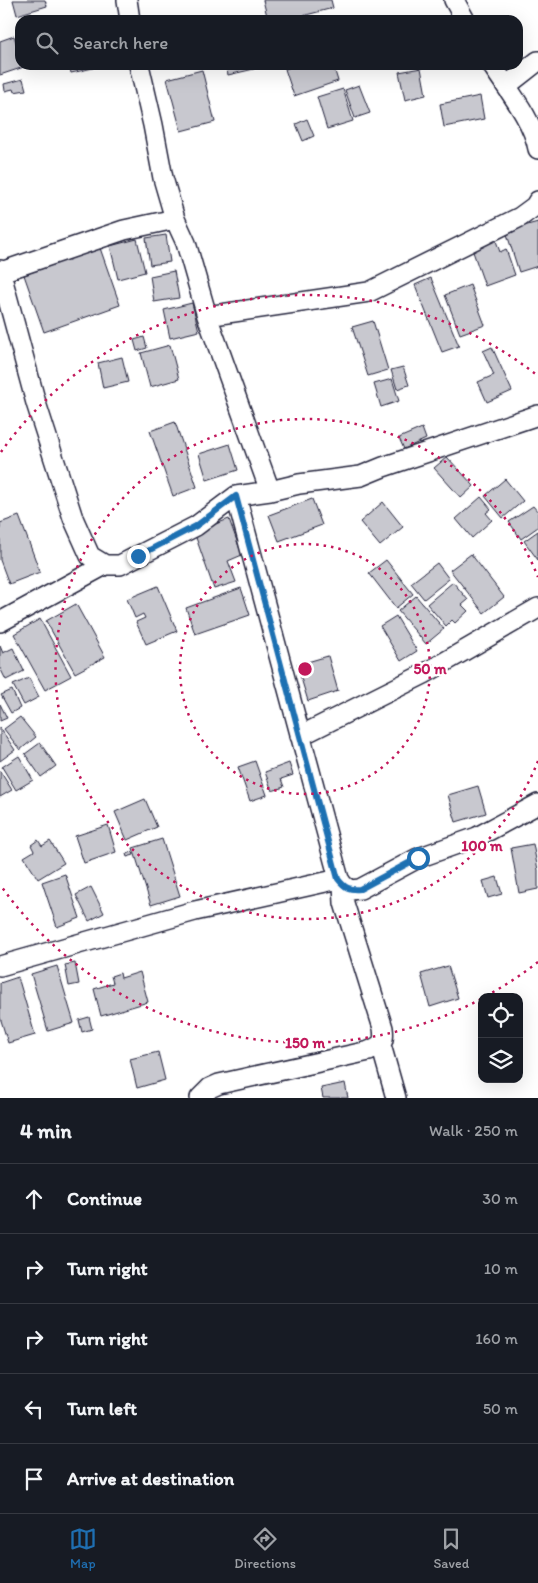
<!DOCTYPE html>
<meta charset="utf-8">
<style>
:root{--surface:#171b24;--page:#20242c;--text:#f1f3f6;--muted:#9ea1a6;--line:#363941;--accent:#1f6fb2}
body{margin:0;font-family:Itim,sans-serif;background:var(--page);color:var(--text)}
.controls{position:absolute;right:15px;bottom:15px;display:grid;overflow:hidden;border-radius:10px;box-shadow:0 5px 20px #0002}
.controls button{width:45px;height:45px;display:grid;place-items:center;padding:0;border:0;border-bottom:1px solid var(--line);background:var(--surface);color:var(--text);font:25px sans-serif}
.stop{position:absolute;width:15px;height:15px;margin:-11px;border:4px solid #1f6fb2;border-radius:50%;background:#fff}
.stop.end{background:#1f6fb2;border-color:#fff;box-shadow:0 1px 5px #0008}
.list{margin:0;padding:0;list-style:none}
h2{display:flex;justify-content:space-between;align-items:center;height:65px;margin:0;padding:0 20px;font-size:21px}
h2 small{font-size:16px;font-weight:400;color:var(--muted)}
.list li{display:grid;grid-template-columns:32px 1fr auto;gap:15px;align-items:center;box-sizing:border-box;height:70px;padding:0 20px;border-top:1px solid var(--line)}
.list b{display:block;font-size:19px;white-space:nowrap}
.list em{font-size:16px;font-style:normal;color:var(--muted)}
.icon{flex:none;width:28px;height:28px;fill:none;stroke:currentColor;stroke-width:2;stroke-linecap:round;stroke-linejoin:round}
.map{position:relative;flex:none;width:538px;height:1098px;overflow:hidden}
.search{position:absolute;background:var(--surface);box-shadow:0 5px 20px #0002;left:15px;right:15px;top:15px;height:55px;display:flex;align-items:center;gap:12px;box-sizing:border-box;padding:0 18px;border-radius:15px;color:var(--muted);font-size:19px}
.sheet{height:415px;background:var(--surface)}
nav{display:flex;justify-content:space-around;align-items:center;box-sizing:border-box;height:70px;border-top:1px solid var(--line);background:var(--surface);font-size:14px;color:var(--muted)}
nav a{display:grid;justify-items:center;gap:2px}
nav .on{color:var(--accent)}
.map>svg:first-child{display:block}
</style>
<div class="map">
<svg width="538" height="1098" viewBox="0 0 538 1098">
<rect width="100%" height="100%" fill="#fff"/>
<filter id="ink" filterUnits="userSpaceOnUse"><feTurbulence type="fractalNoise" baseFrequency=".02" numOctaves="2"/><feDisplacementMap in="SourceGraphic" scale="10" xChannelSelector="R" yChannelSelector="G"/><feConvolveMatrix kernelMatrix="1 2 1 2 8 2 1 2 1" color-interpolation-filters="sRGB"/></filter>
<g filter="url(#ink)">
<!-- building -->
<path fill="#c8c8cf" stroke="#22223b" d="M13,0H45L47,6L17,15Z
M263,0H331L333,8L287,20H268Z
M457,15L458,20H438Z
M14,36L20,56V65H23L24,67L0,75V41Z
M69,65H93V68L71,73Z
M226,65H253L254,69L228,75Z
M297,65H333L338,81L294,96L285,69Z
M421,68L426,95L405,100L399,72Z
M202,70L215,122L181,131L167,79Z
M23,79L26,90L14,92L13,89L5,91L4,84Z
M359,85L370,113L355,118L345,90Z
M343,89L353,121L327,129L317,97Z
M480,96L484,119L444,127L440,104Z
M307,119L314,136L303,141L296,124Z
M538,222V266L519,272L506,231Z
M166,235L170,262L150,265L146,238Z
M495,238L500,252L506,249L515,275L485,286L471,246Z
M137,239L145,272L118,279L110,246Z
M100,248L120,305L44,332L24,275Z
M174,271L179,298L154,302L150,276Z
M431,278L459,346L442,352L415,285Z
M470,285L485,325L460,334L445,295Z
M192,303L199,331L170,338L164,310Z
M373,321L388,370L368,376L352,327Z
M144,337L147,348L137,351L134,340Z
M170,345L179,379L150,387L141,353Z
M492,347L512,391L487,402L478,382L494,375L483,351Z
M122,357L128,382L103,388L98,363Z
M403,367L409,385L397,389L391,370Z
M392,379L399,401L381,407L374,384Z
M175,422L197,487L173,496L150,431Z
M422,428L426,439L404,449L399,438Z
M230,444L238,470L207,480L199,454Z
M447,457L474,486L461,498L434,468Z
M505,479L523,501L503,518L485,496Z
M481,497L491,509L486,513L492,520L472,538L456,519Z
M312,499L322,525L279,541L269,515Z
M383,502L403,527L380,546L360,522Z
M533,506L538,512V527L521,539L509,522Z
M19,516L40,572L9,584L0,560V523Z
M229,519L242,555L228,561L236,582L214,589L194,532Z
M538,531V560L524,541Z
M471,554L504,597L484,613L450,570Z
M386,560L413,594L396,608L369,573Z
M437,563L449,579L424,599L411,583Z
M453,582L468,600L462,605L468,611L455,623L452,620L446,626L427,604Z
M158,586L177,631L146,644L136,622L145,618L143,614L135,618L127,599Z
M241,588L250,615L195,634L186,608Z
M416,596L444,629L426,644L398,611Z
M76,604L105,657L75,673L46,621Z
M396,616L417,651L401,661L380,626Z
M40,619L71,676L45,690L14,634Z
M0,646L3,653L13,648L24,671L6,680L0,668Z
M328,656L338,691L308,701L297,665Z
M29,678L39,697L24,705L13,685Z
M12,690L20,708L11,713L1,695Z
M0,704L7,718L0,721Z
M20,717L36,737L20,750L4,729Z
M0,728L15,750L0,761Z
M40,743L56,766L41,777L25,754Z
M19,756L33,780L16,790L2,767Z
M255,761L267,795L250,801L238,767Z
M289,763L293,775L281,779L284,787L272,791L265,772Z
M0,771L12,790L0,797Z
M478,786L486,813L456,822L448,795Z
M145,799L157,827L127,840L115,812Z
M108,825L116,852L84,863L75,836Z
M162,839L180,896L151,905L133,848Z
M38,840L42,846L50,841L64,863L38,879L24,857L34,851L31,845Z
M533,844L538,870V889L519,893L511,848Z
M133,852L134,855L127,857L126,854Z
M65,874L80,918L57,927L42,882Z
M497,877L502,894L488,898L483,881Z
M91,887L104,913L89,921L76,895Z
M75,963L79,984L69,986L65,965Z
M57,966L74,1023L48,1031L31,974Z
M448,966L458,998L430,1007L421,974Z
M140,972L148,1002L101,1016L94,989L113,983L111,976L120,973L121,978Z
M18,977L35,1035L8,1043L0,1017V983Z
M89,1017L92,1029L82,1032L79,1020Z
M158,1052L165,1080L137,1088L130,1059Z
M345,1083L348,1098H323L321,1088Z"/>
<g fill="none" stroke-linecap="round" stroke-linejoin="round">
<defs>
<path id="street" d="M127,0L130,20
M454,0L465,20
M139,65L153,125L163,178L175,219L186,243L207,316L270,491
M492,65C508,90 533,120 538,149
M506,86L538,61
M0,270L36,403L73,518L90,556L105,565H120L196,526L236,496L270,491L299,484L361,476L383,467L538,415
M1,272L124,230L175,219
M207,316L369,292L520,217L535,206L538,201
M0,622L105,565
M300,736L424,674L538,608
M343,885L350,890L360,889L418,858L477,837L538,804
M0,966L195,911L339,879
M381,1045L396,1098
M200,1098L210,1088L219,1084L369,1051C382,1045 385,1043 383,1028L344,903L343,885L339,879L236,496"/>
</defs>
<!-- street casing -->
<use href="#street" stroke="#22223b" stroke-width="22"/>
<!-- street -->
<use href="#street" stroke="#fff" stroke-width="19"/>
</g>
</g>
<g fill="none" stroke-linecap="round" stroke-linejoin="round" filter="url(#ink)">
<!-- route -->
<path stroke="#1f6fb2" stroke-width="6" d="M138,556L196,526L236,496L338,879C345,888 349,890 360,889L418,858"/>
</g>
<!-- distance rings -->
<g fill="none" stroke="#c2185b" stroke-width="2.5" stroke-dasharray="2.5 5">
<circle cx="305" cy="669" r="125"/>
<path d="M538 761A250 250 0 1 1 538 577"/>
<path d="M538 962A374 374 0 0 1 486 996M481 999A374 374 0 0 1 1 886M1 452A374 374 0 0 1 538 376"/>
</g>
<circle cx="305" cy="669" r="8" fill="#c2185b" stroke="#fff" stroke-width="2.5"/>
<g font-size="15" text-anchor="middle" font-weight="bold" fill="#c2185b" stroke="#fff" stroke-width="4.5" stroke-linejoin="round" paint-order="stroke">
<text x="430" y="674">50 m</text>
<text x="482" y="851">100 m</text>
<text x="305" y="1048">150 m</text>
</g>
</svg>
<div class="controls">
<button><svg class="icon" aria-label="locate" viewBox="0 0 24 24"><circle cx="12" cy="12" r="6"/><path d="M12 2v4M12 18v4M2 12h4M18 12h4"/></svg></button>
<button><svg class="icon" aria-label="layers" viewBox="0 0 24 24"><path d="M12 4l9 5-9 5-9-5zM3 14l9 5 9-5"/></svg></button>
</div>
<div class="stop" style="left:418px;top:858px"></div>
<div class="stop end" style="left:138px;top:556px"></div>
<div class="search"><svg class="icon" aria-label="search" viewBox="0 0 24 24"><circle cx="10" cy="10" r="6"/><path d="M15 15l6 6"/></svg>Search here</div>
</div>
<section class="sheet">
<h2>4 min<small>Walk · 250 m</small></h2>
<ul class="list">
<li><svg class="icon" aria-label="ahead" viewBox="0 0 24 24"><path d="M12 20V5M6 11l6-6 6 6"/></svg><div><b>Continue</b></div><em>30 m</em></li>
<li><svg class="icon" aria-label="right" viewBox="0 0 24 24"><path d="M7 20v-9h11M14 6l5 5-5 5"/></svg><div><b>Turn right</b></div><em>10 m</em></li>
<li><svg class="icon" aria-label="right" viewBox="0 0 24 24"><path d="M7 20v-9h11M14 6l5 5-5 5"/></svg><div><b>Turn right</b></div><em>160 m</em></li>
<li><svg class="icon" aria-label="left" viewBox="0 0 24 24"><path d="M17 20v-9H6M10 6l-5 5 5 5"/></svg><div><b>Turn left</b></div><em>50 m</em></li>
<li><svg class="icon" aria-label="arrive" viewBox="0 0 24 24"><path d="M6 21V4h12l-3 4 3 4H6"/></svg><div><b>Arrive at destination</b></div></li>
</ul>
</section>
<nav>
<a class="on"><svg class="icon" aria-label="map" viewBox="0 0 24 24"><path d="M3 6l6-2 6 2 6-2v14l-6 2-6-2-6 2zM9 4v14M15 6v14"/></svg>Map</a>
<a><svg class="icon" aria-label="directions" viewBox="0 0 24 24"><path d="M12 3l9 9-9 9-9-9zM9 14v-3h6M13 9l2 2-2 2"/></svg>Directions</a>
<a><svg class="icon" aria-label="saved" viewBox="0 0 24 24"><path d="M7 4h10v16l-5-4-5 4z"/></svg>Saved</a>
</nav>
